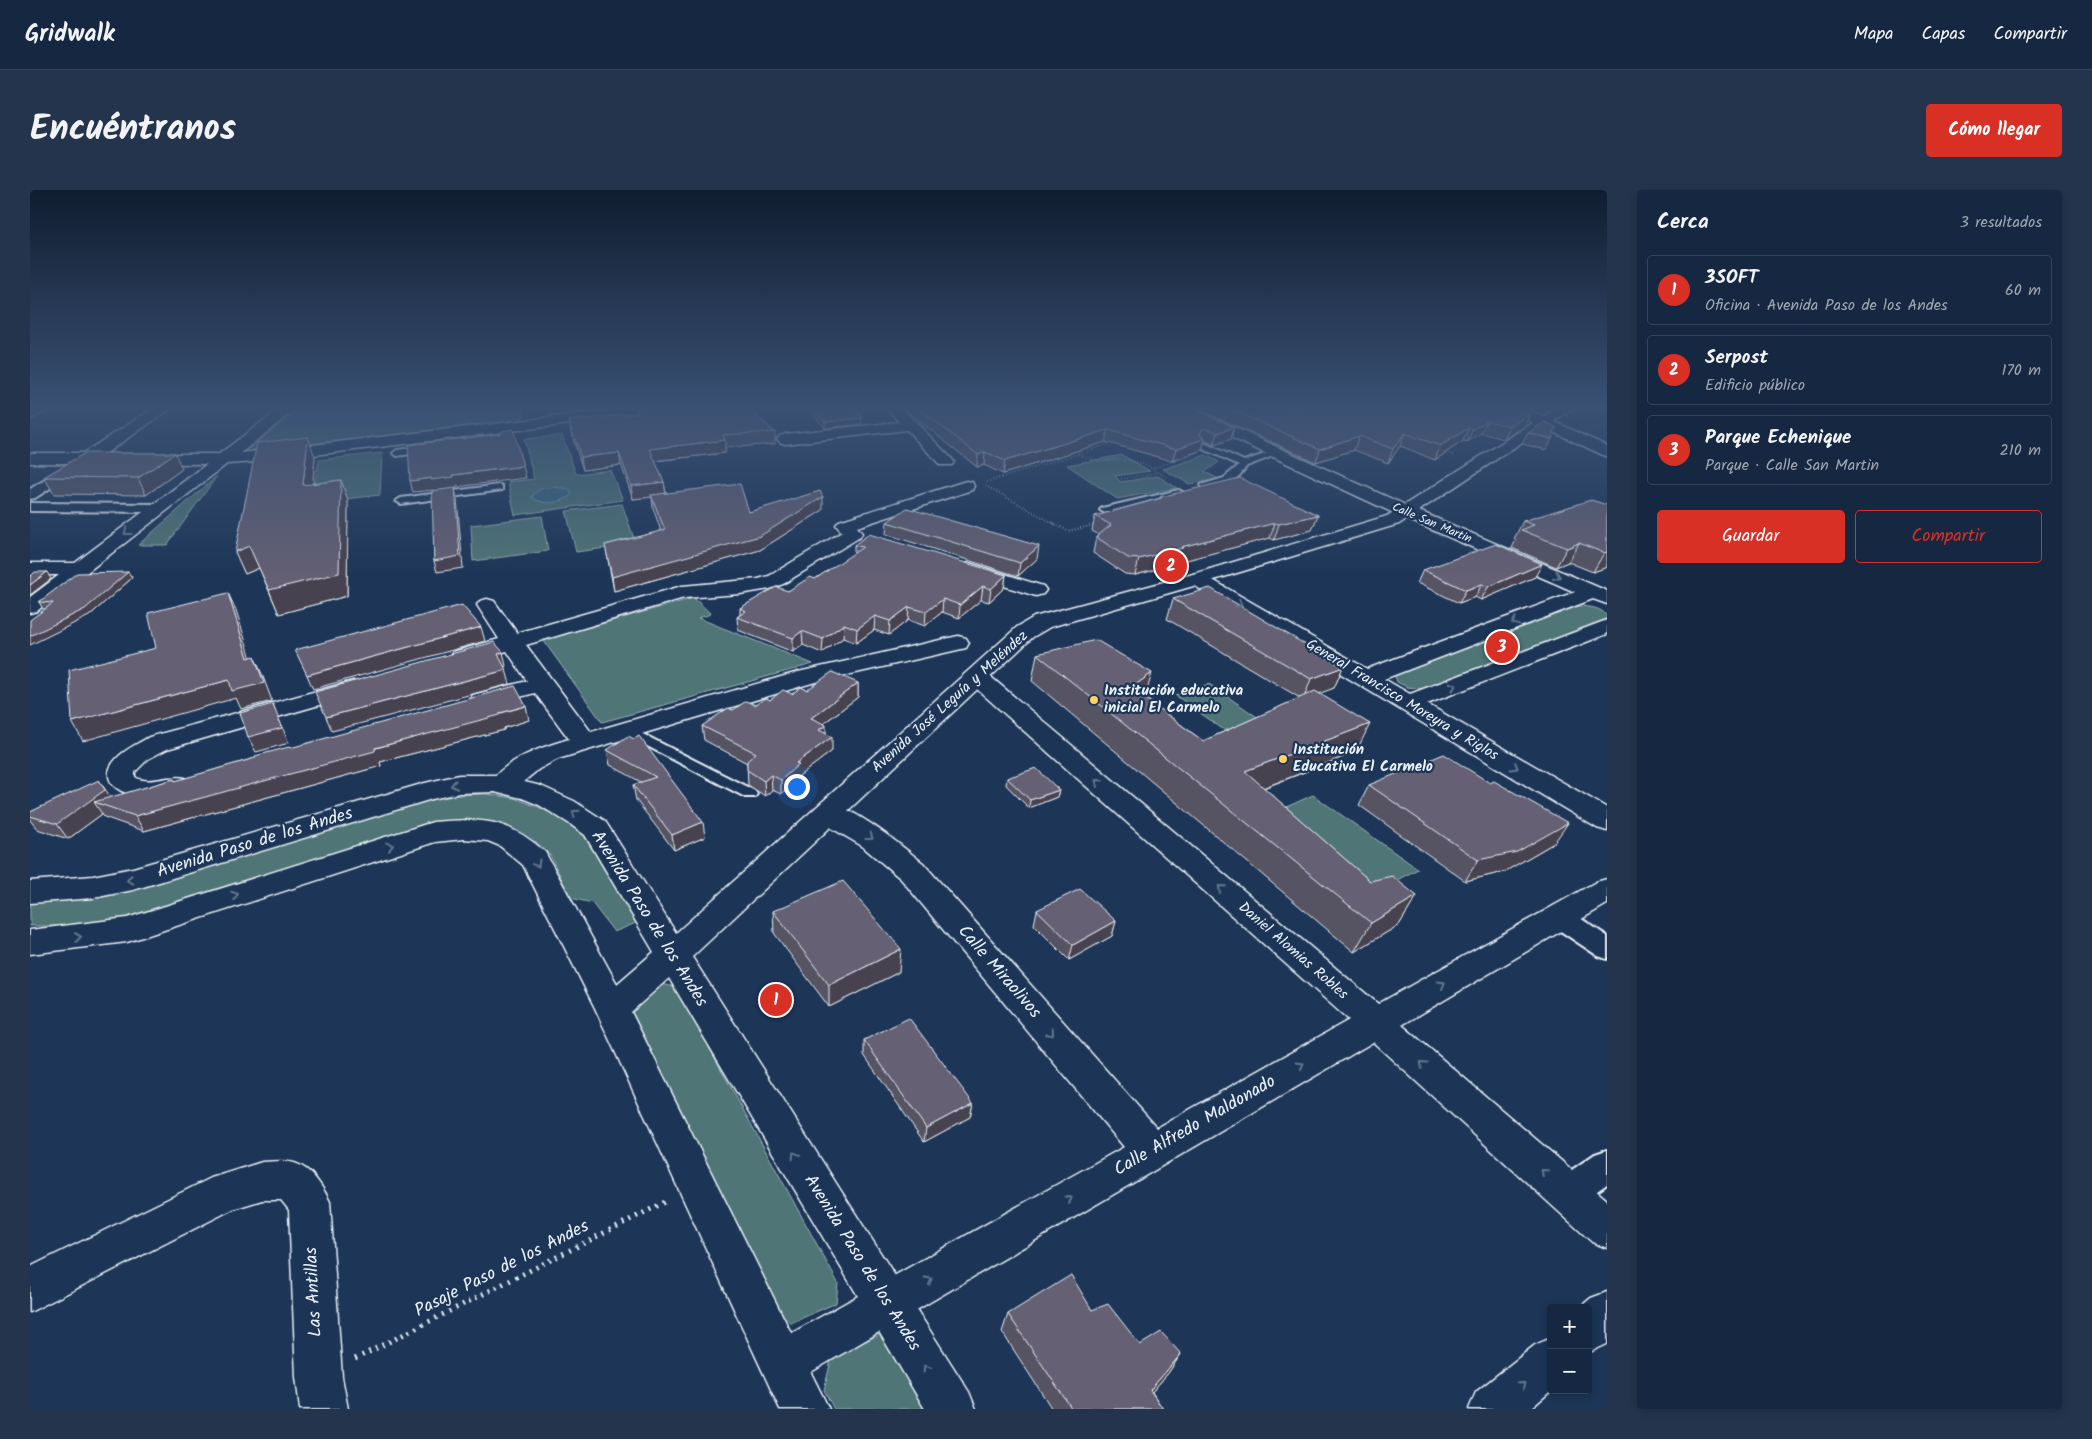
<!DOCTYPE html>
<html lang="es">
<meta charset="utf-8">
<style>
:root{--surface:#162841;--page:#23344c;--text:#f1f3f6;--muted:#9ea6b1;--line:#35445a;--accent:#d93025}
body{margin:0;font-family:Kalam,sans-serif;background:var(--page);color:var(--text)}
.controls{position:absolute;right:15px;bottom:15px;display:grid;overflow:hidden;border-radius:5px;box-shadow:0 2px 8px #0003}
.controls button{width:45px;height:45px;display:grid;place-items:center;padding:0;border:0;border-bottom:1px solid var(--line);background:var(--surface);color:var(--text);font:25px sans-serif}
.you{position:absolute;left:766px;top:596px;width:18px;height:18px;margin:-12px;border:4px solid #fff;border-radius:50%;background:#1a73e8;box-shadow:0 0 0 8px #1a73e833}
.badge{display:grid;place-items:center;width:32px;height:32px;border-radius:50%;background:var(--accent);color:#fff;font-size:16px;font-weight:700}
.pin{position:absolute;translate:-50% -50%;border:2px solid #fff;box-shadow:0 1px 5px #0006}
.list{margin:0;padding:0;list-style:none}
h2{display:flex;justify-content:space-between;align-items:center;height:65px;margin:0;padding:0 20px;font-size:21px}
h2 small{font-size:16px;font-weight:400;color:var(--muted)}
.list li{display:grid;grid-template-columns:32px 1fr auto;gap:15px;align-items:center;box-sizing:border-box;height:70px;margin:0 10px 10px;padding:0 10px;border:1px solid var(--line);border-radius:5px}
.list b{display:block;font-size:19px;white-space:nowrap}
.list p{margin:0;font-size:16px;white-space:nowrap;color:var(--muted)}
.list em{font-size:16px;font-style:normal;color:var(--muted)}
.actions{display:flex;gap:10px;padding:15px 20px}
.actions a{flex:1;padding:11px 0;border:1px solid var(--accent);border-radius:5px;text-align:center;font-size:18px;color:var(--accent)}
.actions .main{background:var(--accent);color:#fff}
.map{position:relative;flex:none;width:1577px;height:1219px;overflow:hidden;border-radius:5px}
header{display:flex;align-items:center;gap:30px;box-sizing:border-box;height:70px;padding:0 25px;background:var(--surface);border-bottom:1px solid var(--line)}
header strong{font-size:24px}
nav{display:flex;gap:28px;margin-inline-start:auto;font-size:18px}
.intro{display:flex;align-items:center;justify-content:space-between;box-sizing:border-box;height:120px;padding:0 30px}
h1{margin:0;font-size:35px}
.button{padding:12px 22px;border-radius:5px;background:var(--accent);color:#fff;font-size:18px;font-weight:700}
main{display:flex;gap:30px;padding:0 30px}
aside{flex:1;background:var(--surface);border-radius:5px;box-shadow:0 2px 8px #0003}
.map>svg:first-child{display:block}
</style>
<header>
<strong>Gridwalk</strong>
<nav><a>Mapa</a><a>Capas</a><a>Compartir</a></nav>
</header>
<div class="intro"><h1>Encuéntranos</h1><a class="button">Cómo llegar</a></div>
<main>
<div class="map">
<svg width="1577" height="1219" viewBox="0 0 1577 1219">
<rect width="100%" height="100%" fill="#1d3557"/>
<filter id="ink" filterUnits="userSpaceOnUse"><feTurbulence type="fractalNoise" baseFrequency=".02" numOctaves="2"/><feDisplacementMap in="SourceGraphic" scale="10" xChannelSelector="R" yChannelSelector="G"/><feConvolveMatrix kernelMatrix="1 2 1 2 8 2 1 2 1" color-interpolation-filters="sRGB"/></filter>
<g filter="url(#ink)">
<!-- green -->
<path fill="#4f7476" stroke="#9cb2b7" d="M271,217H494V227L489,230L238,261H224L221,258Z
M519,217H622L520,228Z
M532,245L546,284L580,280L593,310L485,325L478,292L504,289L494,249Z
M352,263L350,305L281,313L289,270Z
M1092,265L1120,281L1085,286L1091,292L1128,286L1147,298L1087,309L1037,275Z
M1176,265L1189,272L1175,282L1189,289L1159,294L1133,279Z
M187,286L137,355H108Z
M592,314L606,354L546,362L536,321Z
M512,326L518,361L443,371L441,335Z
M664,408L681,424L668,428L783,474L572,532L513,450Z
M1549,416C1559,417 1572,417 1577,427L1574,430L1396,499L1377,497L1367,492L1365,486L1369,483Z
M1179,494L1236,533L1201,545L1145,505Z
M457,604L484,608L508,617L531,628L553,644L606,733L584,742L562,713L541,708L520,665L506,652L466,634L438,629L403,634L128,720L93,728L45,736H0V709L401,609L430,605Z
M1283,605L1388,679L1348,700L1243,623Z
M631,794L646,797L808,1093L806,1113L761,1133L747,1120L599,825L607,812Z
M849,1145L874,1171L901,1219H804L794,1200L802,1166Z"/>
<!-- water -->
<path fill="#3e6983" stroke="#829fb2" d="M523,297L539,299L542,304C533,314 512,316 502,307L503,305L510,299Z"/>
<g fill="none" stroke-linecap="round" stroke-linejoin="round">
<defs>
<path id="service" d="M1172,252L1214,271L1247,260L1251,263L1217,276L1209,286L1200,292L1174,300L1171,299V295L1194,288L1209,275L1169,257V253Z
M398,256L402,259L401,261L367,266L363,263L367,260Z
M469,295L472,296V300L371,314L366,311L371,308Z
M1149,300L1154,303L1152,305L1075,323L1070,320L1072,318Z
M597,536L725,601L727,604L725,607H715L592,543L590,540Z"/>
<path id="pedestrian" d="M43,273L48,274L50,277L48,280L5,308L0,309V299Z
M0,313L128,314L133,315L135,318L133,321L128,322L0,321Z
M1529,717L1538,720L1577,746V769L1568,766L1520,734L1516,727L1520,720Z
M1577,960V994L1550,1013L1538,1018L1526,1013L1521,1002L1526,991L1565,964Z"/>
<path id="minor" d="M4,217H22L20,220L0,229V219Z
M126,217H143L75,264H189L252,217H268L211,263L611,217H654L652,220L647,221L226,272L197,274L7,421L0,423V407L29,385H0V373H45L177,274L0,273V263H53Z
M856,217H871L922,269L924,272L922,275H910L877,240L755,254L750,252L747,249L750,246L755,244L869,232Z
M1140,217H1159L1382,318L1577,401V414L1563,409L1354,489L1380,504L1577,430V444L1397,514L1577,618V641L1567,638L1160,393L1157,389L1160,385L1167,383L1174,385L1337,479L1545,402L1370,326L1142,220Z
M936,291L942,292L944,296L942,300L827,337L832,343L830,347L753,394L740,399L710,404L654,408L496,455L561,542L768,482L928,446L936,448L939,453L936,458L782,493L528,569L509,579L482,601L472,604L462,601L458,595C475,569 512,557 539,549L505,503L452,517L443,515L440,510L443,505L497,491L477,461L431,474L423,472L420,467L423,462L469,449L447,415L450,411L457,409L464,411L487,443L652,396L728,389L739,386L812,342L806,335L809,331Z
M939,373L1013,396L1016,400L1013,404L1006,406L932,383L929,379L932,375Z
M947,480L955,482L1348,814L1566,692L1577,689V714L1372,835L1577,1010V1058L1562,1052L1343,852L769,1189L753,1196L737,1189L730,1173L737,1157L1094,957L871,689L832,656L788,630L784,623L788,616C792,615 796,614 800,614C824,617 873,657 893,673L1127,938L1319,830L939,492L935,487L939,482Z
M323,491L331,493L335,498L331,503L137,559L118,569L105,582V587C118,596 140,584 155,588L158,594L155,600C140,604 123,609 108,606C84,602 67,587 89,566C98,558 109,553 119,547Z
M232,972C241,972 251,970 260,972C279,975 292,995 300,1012L312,1187L318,1219H270L266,1187L259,1020L251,1010H232L203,1019L0,1122V1077L181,988Z
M1577,1102V1154L1558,1163V1118H1549L1561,1108Z
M1521,1148L1522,1200L1500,1219H1439L1446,1202L1505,1155Z"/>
<path id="tertiary" d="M1528,217H1545L1369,334L1174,393L1020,437L1003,447L662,767L939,1202L946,1219H895L639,788L601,822L799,1219H750L565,818L493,675L470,656L458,651L434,649L405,652L97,752L0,764V740L97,728L403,632C452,628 477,628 515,662L587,794L624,762L555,645L540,634L509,615L492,608L466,602L429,603L402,609L103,700L63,708L0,713V691L63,686L103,678L395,593L429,585H466L511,596L544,611L575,631L646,743L987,437L1004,427L1160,385L1357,326Z"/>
<path id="secondary" d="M1474,217H1493L1577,256V267L1476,220Z"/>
</defs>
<!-- service casing -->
<use href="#service" stroke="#e8f1f8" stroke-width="4"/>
<!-- pedestrian casing -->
<use href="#pedestrian" stroke="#e8f1f8" stroke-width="4"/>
<!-- minor casing -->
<use href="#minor" stroke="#e8f1f8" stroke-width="3"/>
<!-- tertiary casing -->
<use href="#tertiary" stroke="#e8f1f8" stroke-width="3"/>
<!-- secondary casing -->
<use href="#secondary" stroke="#e8f1f8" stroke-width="3"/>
<!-- path-far2 -->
<path stroke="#e8f1f8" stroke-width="2" stroke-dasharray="0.5 2.5" stroke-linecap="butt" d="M1412,261L1425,266
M1048,264L1067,271L1089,269L1103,271L1116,275L1136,287
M1123,278L1162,266
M1091,289L1129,283
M957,292L1082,253
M956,296L1025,334"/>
<!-- path-far1 -->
<path stroke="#e8f1f8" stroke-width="2.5" stroke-dasharray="0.5 2.5" stroke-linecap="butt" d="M1023,333L1038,341L1065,335"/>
<!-- path -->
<path stroke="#e8f1f8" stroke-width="5" stroke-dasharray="2 5.5" stroke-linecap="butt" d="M325,1169L639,1010"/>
<!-- service -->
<use href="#service" fill="#1d3557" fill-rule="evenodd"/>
<!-- pedestrian -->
<use href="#pedestrian" fill="#1d3557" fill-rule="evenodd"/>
<!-- minor -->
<use href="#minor" fill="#1d3557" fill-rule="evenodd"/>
<!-- tertiary -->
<use href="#tertiary" fill="#1d3557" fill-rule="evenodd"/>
<!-- secondary -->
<use href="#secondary" fill="#1d3557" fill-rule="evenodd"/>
</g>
<!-- wall -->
<path fill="#575363" stroke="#e8f1f8" d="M606,217L745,242V254L695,258V263L625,271L634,292L636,303L719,322L793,320L730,360L584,401L575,355L631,341L623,318L622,307L603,309L591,275L553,280L541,243L539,231L606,223Z
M777,217H825L832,228L831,234L795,238Z
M872,217H1159L1204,237L1201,249L1184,255L1176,251H1174L1172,260L1142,271L1075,252L973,284L954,275L947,277Z
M1164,217H1484L1494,237L1474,249L1451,243L1437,252L1433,251L1405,270L1370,256L1358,273L1324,260L1286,272Z
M1498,243L1522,249L1516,260L1492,254Z
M285,267L283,294L311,290L318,311L317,406L249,424L229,378L215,384L205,362Z
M152,279L116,305L24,304L14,287Z
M1130,307L1288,325L1282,340L1244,350L1240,348L1149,372L1148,374L1105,385L1095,384L1063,363L1066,347L1069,345L1062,341L1065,326L1130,308Z
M1577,315V377L1563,382L1538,372L1526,377L1482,358L1486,350L1484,349L1493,331Z
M857,332L1007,369L988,386L856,344Z
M824,355L976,385L974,398L959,412L951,410L929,428L912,422L895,436L878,430L859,445L844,440L826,453L813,448L792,463L773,455L763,462L708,440L707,427L710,425V418L758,401L785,389L824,364Z
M1393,380L1505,387L1451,410L1445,407L1429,413L1387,393Z
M98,382L102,388L59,426L13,419L9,412Z
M1143,409L1313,477L1304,498L1289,503L1326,562L1234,598L1340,691L1387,706L1369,735L1324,762L1002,491L1007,464L1115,508L1173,551L1270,508L1137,429Z
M828,493V507L793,534L802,561L769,586L770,589L751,604L742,600L735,606L718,595L717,573L674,550L672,536L703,520L725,515L740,510L777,500Z
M499,530L474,538V540L350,572L351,576L114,641L74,627L72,624L38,649L7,639L0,630V622L80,608L144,589L146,591L260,558Z
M604,549L675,647L644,660L606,610L603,595L611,592L580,575L577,560Z
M977,588L1029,600L1027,607L999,618L976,595Z
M1339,595L1524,653L1474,682L1435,691L1329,615Z
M1007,720L1086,731L1082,746L1039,770L1004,735Z
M743,721L869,782L799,817L744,743Z
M834,850L943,913L940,927L894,952L834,865Z
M1062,1120L1110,1155L1151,1164L1139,1182L1122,1202L1133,1219H1022L972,1142L978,1124Z"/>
<!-- shaded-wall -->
<path fill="#474350" stroke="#e8f1f8" d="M1500,224L1494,237L1474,249L1480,236Z
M832,228L831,234L795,238V232Z
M1457,231L1451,243L1437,252L1443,239Z
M1204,237L1201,249L1184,255L1188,243Z
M1439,238L1433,251L1405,270L1410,256Z
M1078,240L1075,252L973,284L975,271Z
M1375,243L1370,256L1358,273L1363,259Z
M1329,246L1324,260L1286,272L1290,259Z
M278,247L285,267L281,316L273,295Z
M1175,248L1172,260L1142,271L1146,259Z
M695,250V263L622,271L620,259Z
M955,262L954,275L947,277L948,265Z
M145,263L152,279L116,305L108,288Z
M589,263L591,275L553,280L551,267Z
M493,276L496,288L426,297L427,299H425L427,308L433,378L407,382L404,371V300L383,302L380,291Z
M311,290L318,311L317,406L249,424L239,400Z
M634,292L636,305H621L622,307L603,309L601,296Z
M793,307V320L730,360L584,401L582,387Z
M1288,325L1282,340L1244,350L1249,334Z
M1245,333L1240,348L1149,372L1148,374L1105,385L1109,369L1151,357Z
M1549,353L1538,372L1526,377L1537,358Z
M219,356L229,378L215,384L205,362Z
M1009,356L1007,369L988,386L990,373Z
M1577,362V377L1563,382L1574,363Z
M1512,374L1505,387L1451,410L1458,397Z
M17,382L21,389L0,405V395Z
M98,382L102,388L59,426L0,455V446Z
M976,385L974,398L959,412L961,399Z
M1452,394L1445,407L1429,413L1436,400Z
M953,396L951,410L929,428L930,415Z
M198,403L206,420L226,485L218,468Z
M913,409L912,422L895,436L896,422Z
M879,417L878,430L859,445L860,431Z
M845,426L844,440L826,453L827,439Z
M814,434L813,448L792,463L793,449Z
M451,437L455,451L283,499L277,485Z
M772,441L773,455L763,462V448Z
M473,462L476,476L472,478L468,464Z
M224,466L232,484L242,511L211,519L206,508L53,551L42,532L199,490Z
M1313,477L1304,498L1273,510L1281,489Z
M476,480L480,494L302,541L296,527Z
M1122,483L1114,511L1101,498Z
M828,493V507L781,543V528Z
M243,514L249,529L259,553L226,562L218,547Z
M496,516L499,530L474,538V540L350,572L351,576L114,641L105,626Z
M1340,534L1326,562L1204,609L1215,581Z
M796,535V550L789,540Z
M802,547V561L769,586L770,589L751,604V590L766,573Z
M741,585L742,600L735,606L734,591Z
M69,590L85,614L64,612L72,624L38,649L27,634Z
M1029,600L1027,607L999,618L1000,610Z
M673,632L675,647L644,660L642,645Z
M1538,633L1524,653L1474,682L1435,691L1448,670Z
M1387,706L1369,735L1324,762L1341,733Z
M1086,731L1082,746L1039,770L1043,755Z
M871,759L869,782L799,817V795Z
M943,913L940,927L894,952L896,938Z
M1151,1164L1139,1182L1109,1217L1120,1200Z"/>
<!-- building -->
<path fill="#656073" stroke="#e8f1f8" d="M606,217H716L745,242L693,245L695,250L620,259L634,292L601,296L589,263L551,267L539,231L609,223Z
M782,217H825L832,228L795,232Z
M887,217H1159L1204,237L1188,243L1179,239H1172L1170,245L1175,248L1146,259L1078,240L975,271L955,262L948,265Z
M1195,217H1484L1500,224L1480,236L1457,231L1443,239L1439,238L1410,256L1375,243L1363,259L1329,246L1290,259Z
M1515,232L1526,237L1522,249L1498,243Z
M483,239L493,276L423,285L424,287L401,290V288L380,291L378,255L470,244L472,241Z
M278,247L273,295L311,290L309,383L239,400L219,356L205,362L227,253Z
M55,263H145L108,288L14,287Z
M1210,288L1288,325L1249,334L1245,333L1151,357L1153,358L1109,369L1098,368L1066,347L1081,335L1065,326L1132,308L1130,307Z
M710,294L719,322L790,301L793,307L730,346L582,387L575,355L635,340L621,305Z
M425,298L430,366L404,371L402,301Z
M1561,310L1577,315V362L1574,363L1549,353L1537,358L1491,340L1504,335L1493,331Z
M877,318L1009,356L990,373L857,332Z
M839,344L976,385L961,399L953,396L930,415L913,409L896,422L879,417L860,431L845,426L827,439L814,434L793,449L772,441L763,448L707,427L716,421L710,418L746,397L758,401L780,387L785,389L833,357L824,355Z
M1466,354L1512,374L1458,397L1452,394L1436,400L1393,380Z
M5,382H17L0,395V387Z
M98,382L55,419L0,446V430L23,413L9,412L47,383Z
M1180,398L1313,477L1281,489L1143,409Z
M198,403L218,468L224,466L234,493L202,501L199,490L42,532L39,480L126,458L118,423Z
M432,415L451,437L277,485L265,460Z
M1066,450L1122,483L1101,498L1173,551L1285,501L1340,534L1215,581L1340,691L1362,686L1387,706L1341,733L1007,464Z
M464,452L473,462L468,464L476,480L296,527L285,502Z
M802,482L828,493L781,528L796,535L789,540L802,547L766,573L769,574L751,590L741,585L734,591L717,580V571L726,563L672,536L698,518L703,520L716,511L725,515L736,508L740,510L753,500L762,504L771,497L777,500Z
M485,496L496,516L470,523V525L345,558V561L105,626L64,612L144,589L145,591L225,568V566L259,557L260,558Z
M243,514L252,538L218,547L210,523Z
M598,546L604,549L609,546L673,632L642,645L603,595L626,587L577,560Z
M1414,564L1460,593L1464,591L1538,633L1487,662L1448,670L1339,595Z
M1006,578L1029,600L1000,610L977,588Z
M69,590L75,600L27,634L0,626V622Z
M813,691L871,759L799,795L743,721Z
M1050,699L1086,731L1043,755L1007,720Z
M879,828L943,913L896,938L834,850Z
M1041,1085L1062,1120L1078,1114L1110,1155L1131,1142L1151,1164L1120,1200L1133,1219H1042L978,1124Z"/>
<!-- one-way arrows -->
<defs><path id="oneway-chevron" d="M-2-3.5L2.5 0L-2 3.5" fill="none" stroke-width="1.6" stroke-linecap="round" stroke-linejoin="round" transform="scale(1.25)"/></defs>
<g stroke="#64778f">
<use href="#oneway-chevron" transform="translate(97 342) rotate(142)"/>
<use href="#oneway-chevron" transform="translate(1527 386) rotate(23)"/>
<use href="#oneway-chevron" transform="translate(1209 414) rotate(31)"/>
<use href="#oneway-chevron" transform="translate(1485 432) rotate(159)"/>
<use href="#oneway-chevron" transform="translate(1423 496) rotate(-21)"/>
<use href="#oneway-chevron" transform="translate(1485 577) rotate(31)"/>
<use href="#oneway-chevron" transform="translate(1068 592) rotate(-139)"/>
<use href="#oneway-chevron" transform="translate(424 595) rotate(169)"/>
<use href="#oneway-chevron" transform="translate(545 623) rotate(-145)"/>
<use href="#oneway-chevron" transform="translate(840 647) rotate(36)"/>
<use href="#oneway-chevron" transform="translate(360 656) rotate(-18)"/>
<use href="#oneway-chevron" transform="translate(507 674) rotate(59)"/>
<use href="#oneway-chevron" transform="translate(100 690) rotate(167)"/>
<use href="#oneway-chevron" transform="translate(1191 698) rotate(-139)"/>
<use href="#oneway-chevron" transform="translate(205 705) rotate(-18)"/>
<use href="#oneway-chevron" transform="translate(48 747) rotate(-8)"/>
<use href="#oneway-chevron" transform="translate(1412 794) rotate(-30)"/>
<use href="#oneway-chevron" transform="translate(1021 843) rotate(49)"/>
<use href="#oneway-chevron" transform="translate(1393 874) rotate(-138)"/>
<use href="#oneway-chevron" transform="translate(1271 875) rotate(-30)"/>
<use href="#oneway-chevron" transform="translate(765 965) rotate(-121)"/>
<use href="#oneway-chevron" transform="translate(1514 982) rotate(-138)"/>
<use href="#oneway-chevron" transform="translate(1039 1009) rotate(-30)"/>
<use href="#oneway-chevron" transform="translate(899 1090) rotate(-30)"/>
<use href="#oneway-chevron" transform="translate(896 1178) rotate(-122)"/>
<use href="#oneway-chevron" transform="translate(1492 1195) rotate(-40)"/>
</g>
</g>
<!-- sky -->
<linearGradient id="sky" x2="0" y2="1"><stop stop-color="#101d30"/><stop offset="0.56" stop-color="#3a5174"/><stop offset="1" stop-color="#3a5174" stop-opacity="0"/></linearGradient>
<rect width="1577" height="388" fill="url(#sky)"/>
<!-- markers -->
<g fill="#ffd166" stroke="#1d3557" stroke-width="2">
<circle cx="1064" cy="510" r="5"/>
<circle cx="1253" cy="569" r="5"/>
</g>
<g text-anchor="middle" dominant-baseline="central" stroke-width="4.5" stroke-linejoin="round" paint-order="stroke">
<!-- far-street labels -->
<g font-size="12" fill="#e8f1f8" stroke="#1d3557">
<text transform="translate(1402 333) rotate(23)">Calle San Martin</text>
</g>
<!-- poi labels -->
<g font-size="15" font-weight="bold" fill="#e8f1f8" stroke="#1d3557" text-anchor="start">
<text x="1074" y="501">Institución educativa<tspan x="1074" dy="17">inicial El Carmelo</tspan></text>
<text x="1263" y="560">Institución<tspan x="1263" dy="17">Educativa El Carmelo</tspan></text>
</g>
<!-- street labels -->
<g font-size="15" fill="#e8f1f8" stroke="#1d3557">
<text transform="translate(1372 510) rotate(31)">General Francisco Moreyra y Riglos</text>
<text transform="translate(920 512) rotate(-42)">Avenida José Leguía y Meléndez</text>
<text transform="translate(1263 761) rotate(41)">Daniel Alomias Robles</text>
</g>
<!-- near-street labels -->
<g font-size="18" fill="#e8f1f8" stroke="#1d3557">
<text transform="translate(225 653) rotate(-17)">Avenida Paso de los Andes</text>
<text transform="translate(619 729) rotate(58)">Avenida Paso de los Andes</text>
<text transform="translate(969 782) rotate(49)">Calle Miraolivos</text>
<text transform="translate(1165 936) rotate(-30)">Calle Alfredo Maldonado</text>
<text transform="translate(832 1073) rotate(58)">Avenida Paso de los Andes</text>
<text transform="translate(472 1079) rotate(-27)">Pasaje Paso de los Andes</text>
<text transform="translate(284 1102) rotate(-93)">Las Antillas</text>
</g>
</g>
</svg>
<div class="controls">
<button>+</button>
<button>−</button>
</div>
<div class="you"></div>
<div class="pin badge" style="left:746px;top:810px">1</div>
<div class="pin badge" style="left:1141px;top:376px">2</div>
<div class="pin badge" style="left:1472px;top:457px">3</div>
</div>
<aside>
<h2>Cerca<small>3 resultados</small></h2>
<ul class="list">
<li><span class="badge">1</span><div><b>3SOFT</b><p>Oficina · Avenida Paso de los Andes</p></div><em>60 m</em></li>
<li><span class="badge">2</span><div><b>Serpost</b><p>Edificio público</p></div><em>170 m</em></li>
<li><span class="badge">3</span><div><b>Parque Echenique</b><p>Parque · Calle San Martin</p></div><em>210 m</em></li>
</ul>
<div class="actions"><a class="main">Guardar</a><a>Compartir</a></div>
</aside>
</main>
